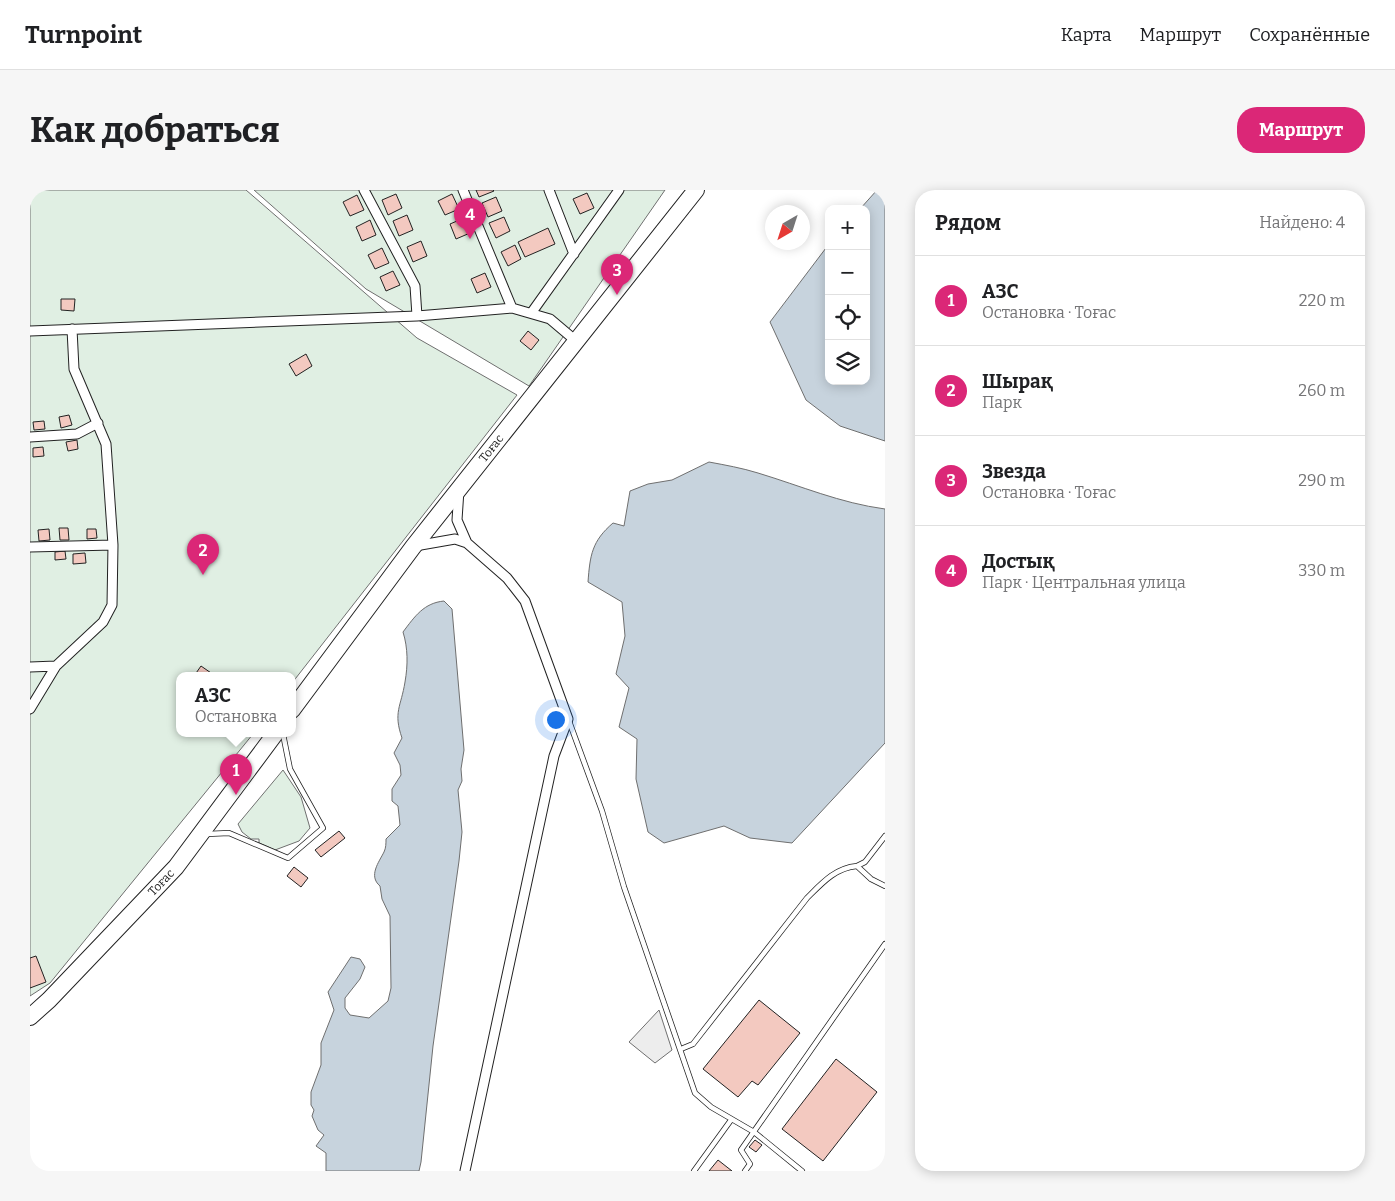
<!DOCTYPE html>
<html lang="ru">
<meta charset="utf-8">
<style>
:root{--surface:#fff;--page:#f6f6f6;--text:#202124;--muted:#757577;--line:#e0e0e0;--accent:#db2777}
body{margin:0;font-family:Bitter,serif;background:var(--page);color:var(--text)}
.controls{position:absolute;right:15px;top:15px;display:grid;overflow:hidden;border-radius:10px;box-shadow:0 2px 12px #0003}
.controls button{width:45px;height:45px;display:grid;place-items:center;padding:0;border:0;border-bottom:1px solid var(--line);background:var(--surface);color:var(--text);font:25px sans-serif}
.compass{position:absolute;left:735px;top:15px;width:45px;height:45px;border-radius:50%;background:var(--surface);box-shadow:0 2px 12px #0003;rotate:219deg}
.you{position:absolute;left:525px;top:529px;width:18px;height:18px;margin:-12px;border:4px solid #fff;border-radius:50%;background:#1a73e8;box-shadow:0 0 0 8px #1a73e833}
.badge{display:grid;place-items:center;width:32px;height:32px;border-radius:50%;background:var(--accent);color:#fff;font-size:16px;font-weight:700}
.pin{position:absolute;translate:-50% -41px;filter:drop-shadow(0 1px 2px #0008)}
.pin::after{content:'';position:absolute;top:26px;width:18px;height:15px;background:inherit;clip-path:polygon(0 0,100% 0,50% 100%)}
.popup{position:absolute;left:146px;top:482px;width:120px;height:65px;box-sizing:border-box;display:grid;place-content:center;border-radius:10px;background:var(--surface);filter:drop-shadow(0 1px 4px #0005);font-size:16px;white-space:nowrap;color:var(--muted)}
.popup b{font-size:19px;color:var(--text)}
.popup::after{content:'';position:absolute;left:50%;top:100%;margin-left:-10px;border:10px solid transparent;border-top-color:var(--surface)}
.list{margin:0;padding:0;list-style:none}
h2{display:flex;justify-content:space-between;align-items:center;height:65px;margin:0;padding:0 20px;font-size:21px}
h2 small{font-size:16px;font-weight:400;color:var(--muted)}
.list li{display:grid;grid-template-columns:32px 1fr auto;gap:15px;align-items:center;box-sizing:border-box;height:90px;padding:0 20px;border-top:1px solid var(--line)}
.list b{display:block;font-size:19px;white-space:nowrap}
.list p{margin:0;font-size:16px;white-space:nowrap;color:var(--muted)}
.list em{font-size:16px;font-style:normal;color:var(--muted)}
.icon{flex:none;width:28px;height:28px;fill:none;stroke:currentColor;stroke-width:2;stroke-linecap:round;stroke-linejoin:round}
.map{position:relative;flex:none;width:855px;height:981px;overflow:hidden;border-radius:20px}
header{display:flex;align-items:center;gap:30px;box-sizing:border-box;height:70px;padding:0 25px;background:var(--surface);border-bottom:1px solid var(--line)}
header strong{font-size:24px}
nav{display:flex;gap:28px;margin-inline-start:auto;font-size:18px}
.intro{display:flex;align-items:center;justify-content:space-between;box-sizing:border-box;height:120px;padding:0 30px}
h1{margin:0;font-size:35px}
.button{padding:12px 22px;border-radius:20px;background:var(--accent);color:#fff;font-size:18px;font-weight:700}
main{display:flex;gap:30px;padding:0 30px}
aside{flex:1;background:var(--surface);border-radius:20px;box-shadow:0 2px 12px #0003}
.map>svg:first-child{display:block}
</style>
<header>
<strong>Turnpoint</strong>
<nav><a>Карта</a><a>Маршрут</a><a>Сохранённые</a></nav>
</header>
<div class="intro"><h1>Как добраться</h1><a class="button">Маршрут</a></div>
<main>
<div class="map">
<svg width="855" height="981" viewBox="0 0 855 981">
<rect width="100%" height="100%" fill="#fff"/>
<!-- green -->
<path fill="#e0efe3" stroke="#6f6f6f" d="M0,0H216L387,148L487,205L262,493V486H150V544H223L20,793L0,806Z
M224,0H635L499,196L336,99Z
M253,580L271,607L280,638L269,651L245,660L229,653V649H221L212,642L208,634Z"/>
<!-- parking -->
<path fill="#ededed" stroke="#6f6f6f" d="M629,820L642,860L625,873L599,852Z"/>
<!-- water -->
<path fill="#c7d3dd" stroke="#6f6f6f" d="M847,0H855V251L810,236L776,210L740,132L799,54V191H836V19H830Z
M679,272C695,275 712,278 728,283C771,296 810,313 855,319V553L762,653L720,648L694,636L634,653L618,642L606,589L607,549L589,537L599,498L586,484L595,446L592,412L558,392C560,365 562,351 583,333L594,336L600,301L618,294L642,290Z
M414,411L422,419L434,560L431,579L432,591L428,600L432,642L429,671L403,856L391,972L389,981H296V963L286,956L294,945L288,940L282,926L284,920L281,915V902L291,875V853L304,820L298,802L321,767L330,769L335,777L330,789L315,808V818L320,825L339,828L358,811L361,798L360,726L352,709L350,696C338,686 349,672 354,662C356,658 356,653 356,649L370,635L368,616L362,611V599L371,585L370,575L364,563L372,548C363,522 371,517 375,492C378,475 378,458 373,442C385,426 394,413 414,411Z"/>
<!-- building -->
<path fill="#f3c9c0" stroke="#222" d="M446,0H463L464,1L449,7Z
M557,3L564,18L550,24L543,9Z
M366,4L372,18L358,25L352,10Z
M422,4L429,19L415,25L408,11Z
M327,5L334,20L320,26L313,12Z
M466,7L472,21L458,27L452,13Z
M377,25L383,40L369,46L363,31Z
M474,27L480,41L466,48L459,33Z
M434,28L440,43L426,49L420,34Z
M340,30L346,45L332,51L326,37Z
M518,38L525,54L495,67L488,52Z
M391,51L397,66L383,72L377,57Z
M485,55L491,69L478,76L471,62Z
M352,58L359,73L345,79L338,65Z
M363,81L370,95L356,101L350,87Z
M455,83L461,97L447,103L441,89Z
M31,109H45L44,121L31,120Z
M498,141L509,150L501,160L490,151Z
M276,164L282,176L266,186L259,174Z
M39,225L42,235L31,238L29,227Z
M14,231L15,239L4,240L3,232Z
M47,250L48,259L38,261L36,252Z
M13,257L14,266L3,267V258Z
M29,338H38L39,350H30Z
M19,339L20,350L9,351L8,340Z
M57,339H66L67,348L57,349Z
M35,361L36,369L25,370V362Z
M55,363L56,373L43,374V364Z
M171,476L184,485L183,486H164Z
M309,641L315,648L291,667L285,660Z
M264,677L278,688L271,697L257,686Z
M6,766L16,792L0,798V768Z
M729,810L770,843L728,895L722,891L708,907L673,879Z
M806,869L847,902L793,971L752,939Z
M725,950L732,955L726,962L719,957Z
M688,970L702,981H679Z"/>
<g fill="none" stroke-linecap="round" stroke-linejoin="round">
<defs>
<path id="lane" d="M539,531L572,621L594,697L665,903L681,917L724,942L772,981
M177,644L199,643L258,668L293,638L260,579L253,544
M827,676L835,672L855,646
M651,859L663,854L777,708C792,693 805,678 827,676L841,689L855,696
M664,981L701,930
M715,981L720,974L711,960L855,754"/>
<path id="street" d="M334,0L385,96L387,126
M433,0L482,118
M519,0L544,64
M502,122L589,0
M0,141L387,126L482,118L520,129L546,151
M0,247L47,244L68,233
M429,300L427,330L437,353
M385,356L425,349L437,353L477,388L495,411L538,529L524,566L435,981
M0,357L83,355
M0,477L26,476
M0,519L26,476L73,432L82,415L83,355L76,254L44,179L42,139"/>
<g id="highway">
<path id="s1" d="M262,520L383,357L666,0"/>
<path id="s2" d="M0,827L19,810L146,677L245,544"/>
</g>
</defs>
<!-- lane casing -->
<use href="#lane" stroke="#222" stroke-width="6"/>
<!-- street casing -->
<use href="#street" stroke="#222" stroke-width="11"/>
<!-- highway casing -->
<use href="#highway" stroke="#222" stroke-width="18"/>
<!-- lane -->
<use href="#lane" stroke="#fff" stroke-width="4.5"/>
<!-- street -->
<use href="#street" stroke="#fff" stroke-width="9"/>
<!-- highway -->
<use href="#highway" stroke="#fff" stroke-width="16"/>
</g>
<g text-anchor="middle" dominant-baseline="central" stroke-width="4" stroke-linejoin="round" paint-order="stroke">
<!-- street labels -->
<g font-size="12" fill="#222" stroke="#fff">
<text stroke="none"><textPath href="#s1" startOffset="329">Тоғас</textPath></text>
<text stroke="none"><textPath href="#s2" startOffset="188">Тоғас</textPath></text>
</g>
</g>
</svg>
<div class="controls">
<button>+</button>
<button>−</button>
<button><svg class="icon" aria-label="locate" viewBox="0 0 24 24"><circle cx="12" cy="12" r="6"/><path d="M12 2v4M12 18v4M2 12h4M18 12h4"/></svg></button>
<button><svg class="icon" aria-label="layers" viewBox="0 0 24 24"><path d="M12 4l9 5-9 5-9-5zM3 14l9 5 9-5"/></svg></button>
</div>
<svg class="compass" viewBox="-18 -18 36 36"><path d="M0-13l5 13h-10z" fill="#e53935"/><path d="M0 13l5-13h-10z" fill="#757577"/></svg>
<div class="you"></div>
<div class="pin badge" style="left:206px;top:605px">1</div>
<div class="popup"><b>АЗС</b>Остановка</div>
<div class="pin badge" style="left:173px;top:385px">2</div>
<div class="pin badge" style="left:587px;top:105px">3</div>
<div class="pin badge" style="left:440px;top:49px">4</div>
</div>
<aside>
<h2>Рядом<small>Найдено: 4</small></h2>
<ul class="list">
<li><span class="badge">1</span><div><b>АЗС</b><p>Остановка · Тоғас</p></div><em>220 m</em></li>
<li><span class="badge">2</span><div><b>Шырақ</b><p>Парк</p></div><em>260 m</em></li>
<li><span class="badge">3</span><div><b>Звезда</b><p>Остановка · Тоғас</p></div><em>290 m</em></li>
<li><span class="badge">4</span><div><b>Достық</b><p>Парк · Центральная улица</p></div><em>330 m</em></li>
</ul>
</aside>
</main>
